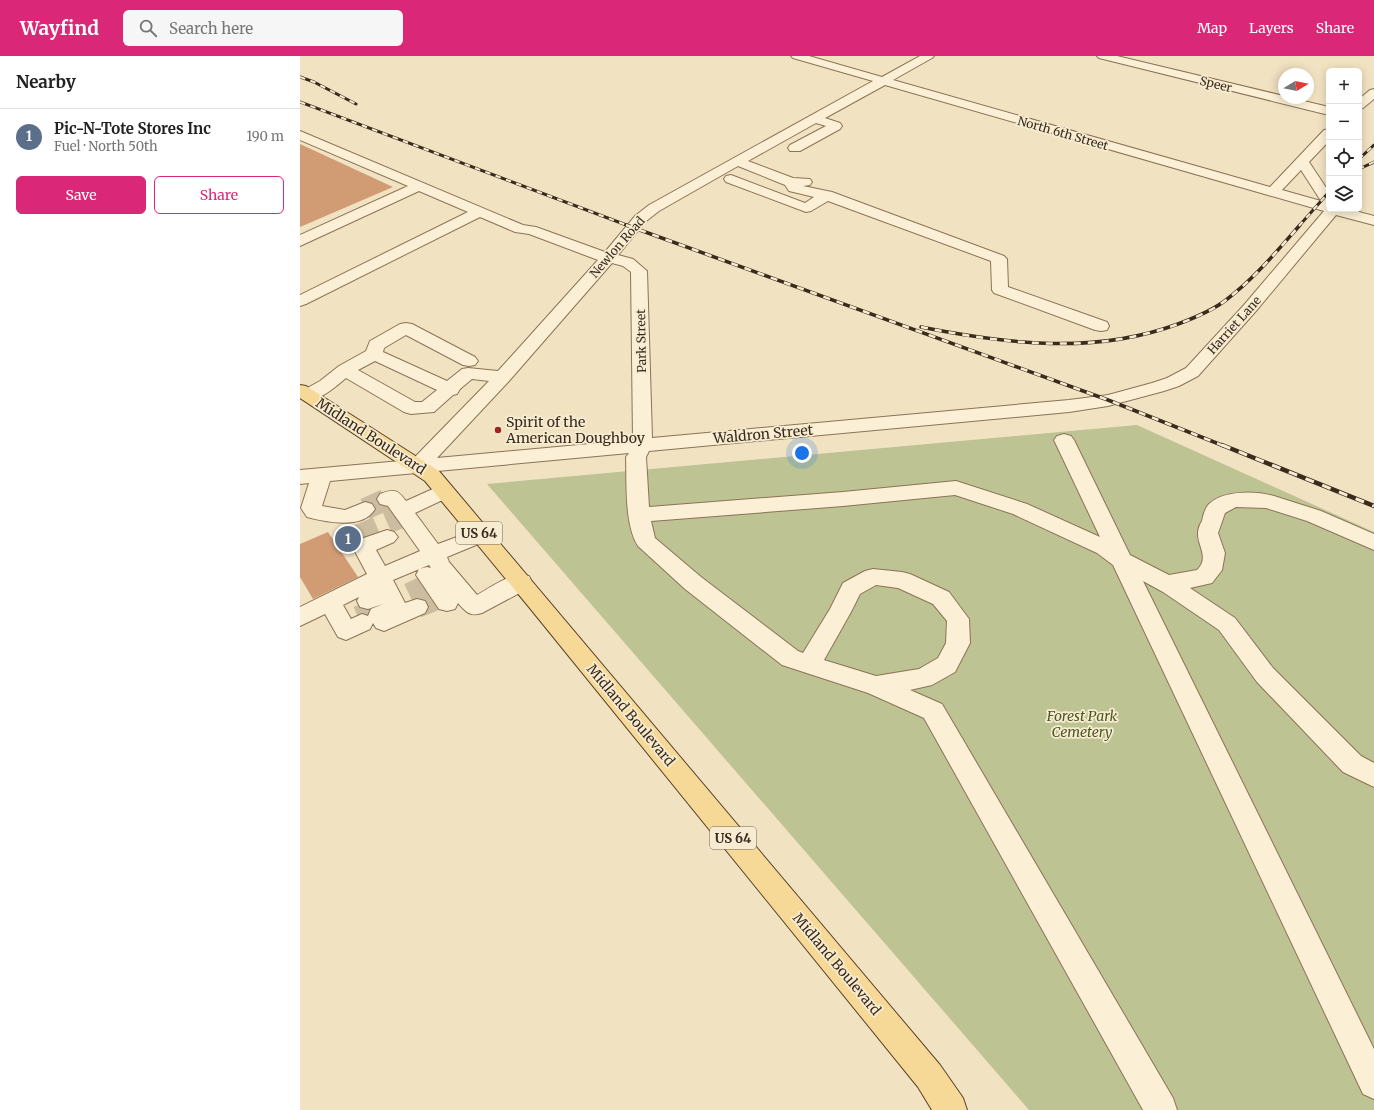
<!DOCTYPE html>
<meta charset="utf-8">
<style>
:root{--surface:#fff;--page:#f6f6f6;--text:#222;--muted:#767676;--line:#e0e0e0;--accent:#db2777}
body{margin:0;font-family:Merriweather,serif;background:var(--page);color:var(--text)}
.controls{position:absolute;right:12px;top:12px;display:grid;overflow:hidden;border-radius:6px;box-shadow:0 2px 10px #0003}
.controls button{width:36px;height:36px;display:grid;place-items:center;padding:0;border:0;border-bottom:1px solid var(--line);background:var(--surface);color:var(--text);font:20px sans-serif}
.compass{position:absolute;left:978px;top:12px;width:36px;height:36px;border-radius:50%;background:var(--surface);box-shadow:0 2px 10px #0003;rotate:80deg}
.you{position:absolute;left:502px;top:397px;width:14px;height:14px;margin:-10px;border:3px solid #fff;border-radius:50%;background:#1a73e8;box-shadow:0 0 0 6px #1a73e833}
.badge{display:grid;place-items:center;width:26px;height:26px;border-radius:50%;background:var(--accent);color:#fff;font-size:13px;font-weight:700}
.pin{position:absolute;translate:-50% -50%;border:2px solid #fff;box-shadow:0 1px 4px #0006}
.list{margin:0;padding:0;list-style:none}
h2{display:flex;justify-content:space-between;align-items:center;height:52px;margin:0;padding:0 16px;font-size:17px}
h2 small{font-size:13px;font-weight:400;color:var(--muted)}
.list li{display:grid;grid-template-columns:26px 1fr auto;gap:12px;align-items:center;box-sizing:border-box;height:56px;padding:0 16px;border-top:1px solid var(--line)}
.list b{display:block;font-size:15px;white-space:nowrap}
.list p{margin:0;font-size:13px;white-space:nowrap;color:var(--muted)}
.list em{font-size:13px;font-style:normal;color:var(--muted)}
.actions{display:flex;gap:8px;padding:12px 16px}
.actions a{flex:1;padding:9px 0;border:1px solid var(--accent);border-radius:6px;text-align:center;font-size:14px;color:var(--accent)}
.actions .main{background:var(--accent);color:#fff}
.icon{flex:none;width:22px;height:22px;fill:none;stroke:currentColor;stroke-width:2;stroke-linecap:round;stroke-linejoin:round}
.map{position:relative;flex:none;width:1074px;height:1054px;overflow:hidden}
header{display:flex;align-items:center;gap:24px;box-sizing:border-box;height:56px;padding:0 20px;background:var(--accent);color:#fff}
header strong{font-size:19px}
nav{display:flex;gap:22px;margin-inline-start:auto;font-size:14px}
.search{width:280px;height:36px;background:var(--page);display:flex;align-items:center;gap:10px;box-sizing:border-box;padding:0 14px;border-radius:6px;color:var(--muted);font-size:15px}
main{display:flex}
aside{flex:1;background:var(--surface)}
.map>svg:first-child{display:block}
</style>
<header>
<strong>Wayfind</strong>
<div class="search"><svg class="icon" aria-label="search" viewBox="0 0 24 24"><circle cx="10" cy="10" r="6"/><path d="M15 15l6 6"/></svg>Search here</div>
<nav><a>Map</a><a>Layers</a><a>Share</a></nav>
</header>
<main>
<aside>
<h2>Nearby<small></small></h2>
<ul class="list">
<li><span class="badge" style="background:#5c6f8a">1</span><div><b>Pic-N-Tote Stores Inc</b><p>Fuel · North 50th</p></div><em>190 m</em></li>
</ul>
<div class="actions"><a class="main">Save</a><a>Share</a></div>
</aside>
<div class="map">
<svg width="1074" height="1054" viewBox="0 0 1074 1054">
<rect width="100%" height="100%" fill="#f1e2c1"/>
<!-- cemetery -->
<path fill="#bec394" d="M837,369L1074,476V1054H729L187,428Z"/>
<!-- building -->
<path fill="#d19b74" d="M0,88L93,131L0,171Z
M28,476L58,521L13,543L0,521V488Z"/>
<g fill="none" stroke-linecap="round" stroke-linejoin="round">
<!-- minor-tunnel -->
<path stroke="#ccbda0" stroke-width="22" stroke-dasharray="22 11" stroke-linecap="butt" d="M65,453L87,443
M57,480L101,461
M109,538L126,530
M117,551L137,543
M58,561L74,554"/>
<defs>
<path id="minor" d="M491,0H509L582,21L620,0H634L632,2L593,24L970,131L1024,74L1029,73V85L1009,106L1029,136V153H1048L1074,160V169L1036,159L956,255L898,320L879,330L864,335L808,350L769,356L349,395L346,401L349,451L543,436L656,425L727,448L800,481L754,384L757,380L764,378L771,380L774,384L830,499L869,519L897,514C910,502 897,489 898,477C898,473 900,468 902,465C903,460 905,452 909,448C924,434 956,435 974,440L1021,455L1074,478V494L1007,465L966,452L936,451L925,457L918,477L925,497L922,514L912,527L890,532L935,562L973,612L1061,700L1074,707V731L1043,716L957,626L919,574L863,536L843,525L1074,993V1043L1063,1038L813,509L797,497L713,458L655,439L543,450L351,465L355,482L401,521L498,595L503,597L530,553L543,527L565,515L573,513L602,516L610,518L649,536L669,563L670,587L655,616L632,629L610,634L642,648L873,1042L877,1054H843L624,662L568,637L482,609L385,533L338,490C324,468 327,427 326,401L329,397L30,425L22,450L45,454L65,446L72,448L75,453C63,474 26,466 7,461L1,452L9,427L0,428V414L112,404L189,325L172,323L160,333L157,338L153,339L134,356L111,358L104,356L46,322C34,332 18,347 2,343L0,337L2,335L20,325L39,310L66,295L70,285L100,268L106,267L112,268L175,301L178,305L175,309L169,310L163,309L106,279L84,292L83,296L147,325L162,313L168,312L198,315L298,204L229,178L215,176L180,161L6,248L0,250V239L168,156L119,135L0,190V179L108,130L0,84V75L223,169L236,171L305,196L335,160L349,149L573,25L493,2ZM585,29L968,139L1024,155L944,249L886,312L867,322L852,327L808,339L769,344L352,382L347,215L333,203L318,199L345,166L359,155L438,110L485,129L489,135L514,141L505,147L431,119L426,120L424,123L426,126L506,156L511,155L528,145L691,205L692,234L694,237L795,274L801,275L807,274L809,270L807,266L708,231L707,203L704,200L532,136L503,130L510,129L512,126L510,123L493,122L448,105L516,67L526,70L490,89L488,92L490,95H500L540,73L542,70L540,67L525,62ZM1001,114L1021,145L982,134ZM312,207L323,210L331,216L333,384L137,402L209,325ZM75,305L137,334L122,346H115L58,314ZM576,529L598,532L633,548L647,565L646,587L638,602L619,613L576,620L524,604L551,556L560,538Z
M797,0H817L984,40V42H991L1029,51V59L799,2Z
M1074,33V43L1063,52L1059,53V43L1070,34Z
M144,428L151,430L154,435L151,440L115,457L138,488L181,472L188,474L192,479L188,484L147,501L149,506L177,539C192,531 212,515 229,520L232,526L229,532L182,557C170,561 166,556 158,547L155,553L147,555L139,553L116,519L119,513L127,511L131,512L129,509L93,524L105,547L117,543L125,545L128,551L125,557L84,575L76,572L73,567L70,573L46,584L38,581L25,558L0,570V551L67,518L52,490L55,485L87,474L94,476L98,481L94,486L76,494L85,510L120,495L88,450L80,448L77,443L80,438C94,433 97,433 106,445ZM59,541L57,545L60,551L68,553L83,548L71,553L68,560L62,558L51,563L43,549Z"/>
<path id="major" d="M0,329L6,330L139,415L640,1009L663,1042L667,1054H632L618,1031L229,551L125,425L0,342Z"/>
</defs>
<!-- minor casing -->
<use href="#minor" stroke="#8b7357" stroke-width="2"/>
<!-- major casing -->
<use href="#major" stroke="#58412c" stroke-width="2"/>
<!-- minor -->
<use href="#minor" fill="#fbefd5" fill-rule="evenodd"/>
<!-- major -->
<use href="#major" fill="#f6d996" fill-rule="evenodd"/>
<defs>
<path id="rail-far2" d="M0,21L14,26L56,48
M0,46L329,170
M1059,103L1074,89
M1059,113L1074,106
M999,170L1029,136"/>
<path id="rail-far1" d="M326,169L808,344L924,390
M621,271C707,288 794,299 878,268C894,262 912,255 926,244C954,223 977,195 1000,169"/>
<path id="rail" d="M922,389L1074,450"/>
</defs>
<!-- rail-far2 casing -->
<use href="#rail-far2" stroke="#3a2b1d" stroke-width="3"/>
<!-- rail-far1 casing -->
<use href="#rail-far1" stroke="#3a2b1d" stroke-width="3.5"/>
<!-- rail casing -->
<use href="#rail" stroke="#3a2b1d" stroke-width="4.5"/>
<!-- rail-far2 -->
<use href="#rail-far2" stroke="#f7ecd1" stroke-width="2" stroke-dasharray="5.5" stroke-linecap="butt"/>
<!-- rail-far1 -->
<use href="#rail-far1" stroke="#f7ecd1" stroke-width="2.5" stroke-dasharray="7" stroke-linecap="butt"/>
<!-- rail -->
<use href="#rail" stroke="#f7ecd1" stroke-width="3" stroke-dasharray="9" stroke-linecap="butt"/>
</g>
<!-- markers -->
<circle fill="#9e2424" stroke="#f7ecd1" stroke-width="1.5" cx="198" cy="374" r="4"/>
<g text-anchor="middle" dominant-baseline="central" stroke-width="3.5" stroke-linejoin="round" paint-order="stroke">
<!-- far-street labels -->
<g font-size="12" fill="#3a2b1d" stroke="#f7ecd1">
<text transform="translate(916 28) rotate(14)">Speer</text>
<text transform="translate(763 77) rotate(16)">North 6th Street</text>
<text transform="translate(317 191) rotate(-49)">Newlon Road</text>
<text transform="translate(934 269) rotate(-48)">Harriet Lane</text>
<text transform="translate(341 285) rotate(-91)">Park Street</text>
</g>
<!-- shield labels -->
<g fill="#f7ecd1" stroke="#736553" stroke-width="1">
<rect x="156" y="466" width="46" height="22" rx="3"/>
<rect x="410" y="771" width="46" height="22" rx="3"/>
</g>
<g font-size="13" font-weight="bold" fill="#3a2b1d">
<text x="179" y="477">US 64</text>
<text x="433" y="782">US 64</text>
</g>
<!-- poi labels -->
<g font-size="14" fill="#3a2b1d" stroke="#f7ecd1" text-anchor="start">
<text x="206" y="366">Spirit of the<tspan x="206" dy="16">American Doughboy</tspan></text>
</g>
<!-- street labels -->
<g font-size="14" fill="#3a2b1d" stroke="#f7ecd1">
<text transform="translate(463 378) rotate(-5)">Waldron Street</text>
<text transform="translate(71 380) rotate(33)">Midland Boulevard</text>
<text transform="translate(331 659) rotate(50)">Midland Boulevard</text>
<text transform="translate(537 908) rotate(50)">Midland Boulevard</text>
</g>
<!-- park labels -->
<g font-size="14" font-style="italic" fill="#4a5822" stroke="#f7ecd1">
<text x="782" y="660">Forest Park<tspan x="782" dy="16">Cemetery</tspan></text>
</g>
</g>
</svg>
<div class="controls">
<button>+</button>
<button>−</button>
<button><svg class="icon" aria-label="locate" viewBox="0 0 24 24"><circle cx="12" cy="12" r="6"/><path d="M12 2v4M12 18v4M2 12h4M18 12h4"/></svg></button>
<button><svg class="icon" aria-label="layers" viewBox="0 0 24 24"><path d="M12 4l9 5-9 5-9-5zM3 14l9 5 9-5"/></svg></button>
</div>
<svg class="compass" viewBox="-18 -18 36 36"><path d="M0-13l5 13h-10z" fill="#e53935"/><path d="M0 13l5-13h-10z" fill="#767676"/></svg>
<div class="you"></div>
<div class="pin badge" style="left:48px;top:483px;background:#5c6f8a">1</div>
</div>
</main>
